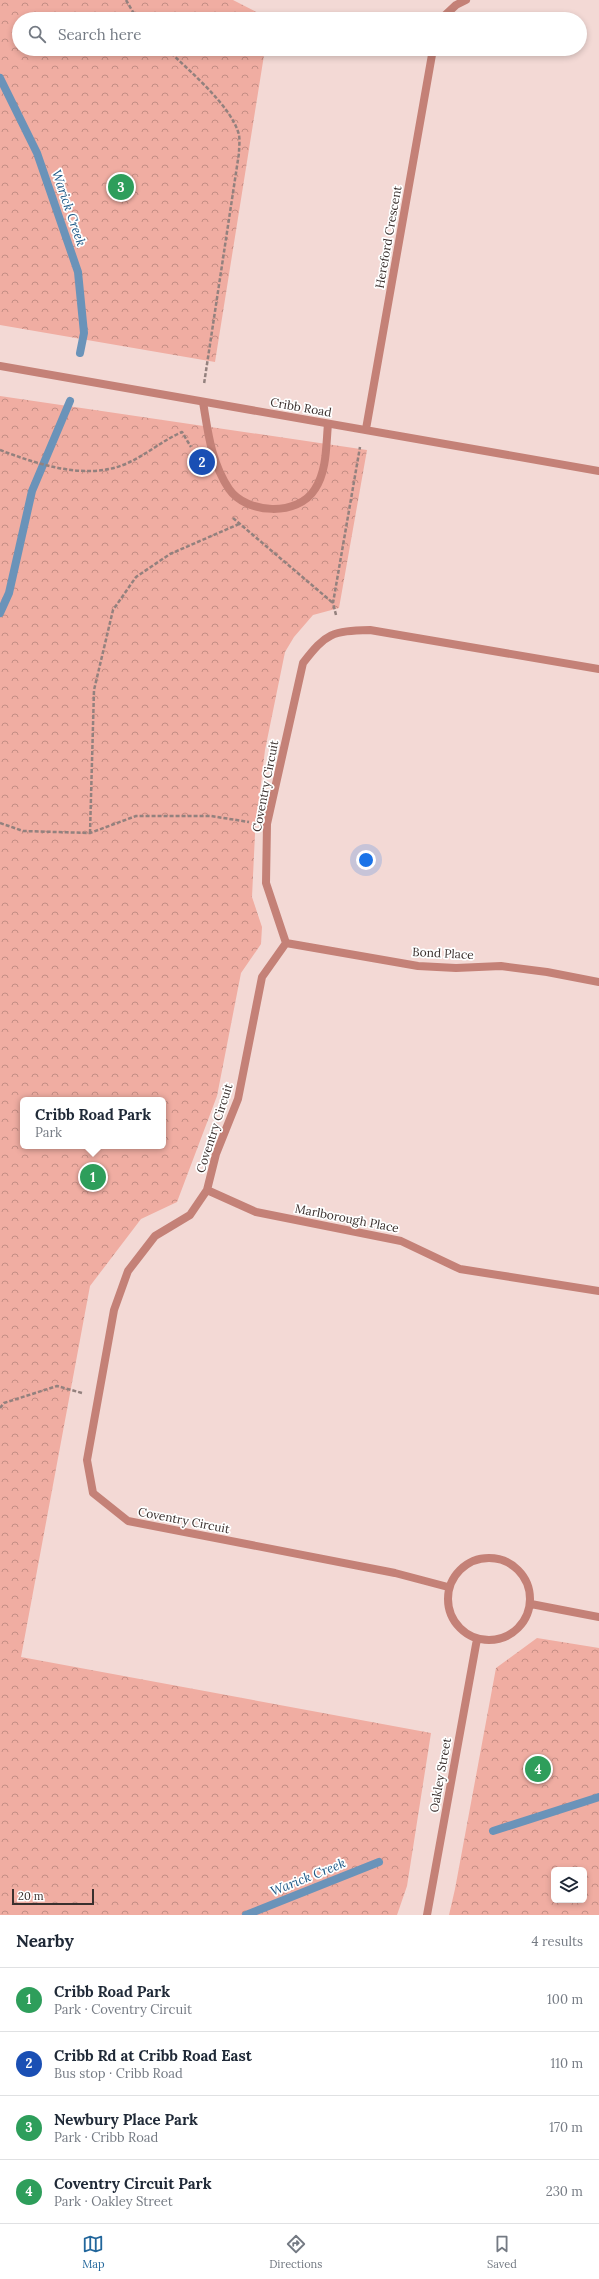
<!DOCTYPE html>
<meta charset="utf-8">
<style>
:root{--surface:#fff;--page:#f2f2f3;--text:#1f2937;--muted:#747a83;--line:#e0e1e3;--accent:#22669b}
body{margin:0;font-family:Lora,serif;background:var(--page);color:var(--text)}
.controls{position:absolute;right:12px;bottom:12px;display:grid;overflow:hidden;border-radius:6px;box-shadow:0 2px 6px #0003}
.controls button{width:36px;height:36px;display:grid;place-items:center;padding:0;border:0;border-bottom:1px solid var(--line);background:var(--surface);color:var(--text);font:20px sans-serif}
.scale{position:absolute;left:12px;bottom:10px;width:82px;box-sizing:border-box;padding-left:4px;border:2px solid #3a302e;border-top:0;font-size:11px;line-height:14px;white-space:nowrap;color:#3a302e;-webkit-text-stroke:3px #fff;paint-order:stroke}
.you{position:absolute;left:366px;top:860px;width:14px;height:14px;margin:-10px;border:3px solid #fff;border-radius:50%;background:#1a73e8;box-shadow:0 0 0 6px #1a73e833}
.badge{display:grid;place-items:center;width:26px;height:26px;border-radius:50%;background:var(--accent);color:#fff;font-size:13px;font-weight:700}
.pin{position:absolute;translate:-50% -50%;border:2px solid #fff;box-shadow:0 1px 4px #0006}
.popup{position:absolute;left:20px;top:1097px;width:146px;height:52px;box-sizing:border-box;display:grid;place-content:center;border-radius:6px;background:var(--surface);filter:drop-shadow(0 1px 3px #0005);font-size:13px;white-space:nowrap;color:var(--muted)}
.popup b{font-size:15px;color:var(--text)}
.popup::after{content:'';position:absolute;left:50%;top:100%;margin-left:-8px;border:8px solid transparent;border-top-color:var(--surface)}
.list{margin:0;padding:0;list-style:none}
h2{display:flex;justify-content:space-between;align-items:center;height:52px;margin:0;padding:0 16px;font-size:17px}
h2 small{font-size:13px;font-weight:400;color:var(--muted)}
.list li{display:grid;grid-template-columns:26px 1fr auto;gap:12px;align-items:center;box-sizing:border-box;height:64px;padding:0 16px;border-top:1px solid var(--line)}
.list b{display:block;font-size:15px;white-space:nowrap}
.list p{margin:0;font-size:13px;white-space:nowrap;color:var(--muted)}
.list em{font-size:13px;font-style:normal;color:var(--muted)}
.icon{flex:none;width:22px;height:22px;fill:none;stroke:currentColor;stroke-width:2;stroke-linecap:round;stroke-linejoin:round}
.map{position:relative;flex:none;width:599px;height:1915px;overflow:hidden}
.search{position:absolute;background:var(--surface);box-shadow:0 2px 6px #0003;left:12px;right:12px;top:12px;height:44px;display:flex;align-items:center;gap:10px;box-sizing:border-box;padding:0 14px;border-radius:22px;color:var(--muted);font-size:15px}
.sheet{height:308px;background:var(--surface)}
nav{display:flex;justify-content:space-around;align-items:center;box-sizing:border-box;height:56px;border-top:1px solid var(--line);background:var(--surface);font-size:11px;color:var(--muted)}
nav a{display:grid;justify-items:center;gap:2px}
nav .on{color:var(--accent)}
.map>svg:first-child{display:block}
</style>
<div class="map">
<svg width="599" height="1915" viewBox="0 0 599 1915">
<defs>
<pattern id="forest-crowns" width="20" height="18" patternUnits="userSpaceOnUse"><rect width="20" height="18" fill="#f0ada2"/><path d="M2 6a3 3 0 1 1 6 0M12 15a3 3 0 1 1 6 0" fill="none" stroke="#c38d84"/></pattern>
</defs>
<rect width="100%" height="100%" fill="#f3d9d5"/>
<!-- forest -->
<path fill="url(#forest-crowns)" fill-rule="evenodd" d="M0,0H233L270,19H19V49H265L215,362L0,325Z
M0,396L367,450L339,608L313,615L294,637L285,652L265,750L255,834L252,897L262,927L261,944L241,973L217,1096L177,1202L141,1219L90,1286L21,1657L431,1733L407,1886L397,1915H0ZM23,1100H163V1146H23Z
M537,1638L599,1648V1915H449L455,1889L496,1668ZM554,1870H584V1900H554Z"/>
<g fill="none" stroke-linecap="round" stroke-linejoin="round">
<!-- stream -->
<path stroke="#6a93b9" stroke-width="8" d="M0,78L37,153L78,272L84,333L80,353
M0,613L9,593L32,491L70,401
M493,1831L599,1797
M246,1915L379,1862"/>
<!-- path -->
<path stroke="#93817e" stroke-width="2.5" stroke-dasharray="4 2" stroke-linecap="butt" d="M126,0L137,19
M167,49C188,70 232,106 239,135C240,141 239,148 239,153L204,384
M0,450C37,464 84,480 123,465C144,457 161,441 182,432L191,447
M233,518L333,603
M336,615L333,603L360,447
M0,823L23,831L90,833L136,816H211L249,822
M90,833L94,690L113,610L136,577L170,554L239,524
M0,1408L4,1403L57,1386L82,1393"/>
<!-- service -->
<path stroke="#c48177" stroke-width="8" d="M203,402C208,432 211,462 229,489C246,514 298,517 315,489C327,471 326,445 328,424"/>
<!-- minor -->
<path stroke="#c48177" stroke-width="8" d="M441,19L456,5L466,0
M0,366L599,471
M366,429L433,49
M286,943L418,966L456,968L501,966L547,972L599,982
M207,1190L256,1212L401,1241L460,1269L599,1291
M448 1599a41 41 0 1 1 82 0a41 41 0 1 1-82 0Z
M448,1587L395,1573L128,1521L93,1493L87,1460L114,1310L128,1271L155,1236L190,1215L207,1190L216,1154L238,1099L262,977L286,943L266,883L267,824L303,663C326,633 332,631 370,630L599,669
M531,1604L599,1617
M427,1915L477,1639"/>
</g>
<g text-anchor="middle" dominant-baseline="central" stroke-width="3.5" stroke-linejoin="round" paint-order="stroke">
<!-- street labels -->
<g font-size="12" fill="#3a302e" stroke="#fff">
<text transform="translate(388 237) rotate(-80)">Hereford Crescent</text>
<text transform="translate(301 407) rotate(10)">Cribb Road</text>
<text transform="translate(265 786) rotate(-79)">Coventry Circuit</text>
<text transform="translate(443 953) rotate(3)">Bond Place</text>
<text transform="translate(214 1128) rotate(-72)">Coventry Circuit</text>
<text transform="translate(347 1218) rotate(11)">Marlborough Place</text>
<text transform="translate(184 1520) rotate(11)">Coventry Circuit</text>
<text transform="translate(440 1775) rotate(-80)">Oakley Street</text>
</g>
<!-- water labels -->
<g font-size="13" font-style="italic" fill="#1f5987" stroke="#fff">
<text transform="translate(69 208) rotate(71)">Warick Creek</text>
<text transform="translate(308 1877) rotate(-22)">Warick Creek</text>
</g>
</g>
</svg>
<div class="controls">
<button><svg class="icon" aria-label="layers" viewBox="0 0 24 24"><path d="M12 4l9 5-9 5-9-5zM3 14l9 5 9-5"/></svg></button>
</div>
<div class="scale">20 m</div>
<div class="you"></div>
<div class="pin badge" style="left:93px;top:1177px;background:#2e9e5b">1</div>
<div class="popup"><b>Cribb Road Park</b>Park</div>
<div class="pin badge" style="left:202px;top:462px;background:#1a4fb4">2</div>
<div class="pin badge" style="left:121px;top:187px;background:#2e9e5b">3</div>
<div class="pin badge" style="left:538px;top:1769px;background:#2e9e5b">4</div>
<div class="search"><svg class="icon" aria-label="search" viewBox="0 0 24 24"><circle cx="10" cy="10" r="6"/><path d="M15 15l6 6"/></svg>Search here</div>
</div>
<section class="sheet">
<h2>Nearby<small>4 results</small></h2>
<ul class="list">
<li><span class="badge" style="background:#2e9e5b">1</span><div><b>Cribb Road Park</b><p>Park · Coventry Circuit</p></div><em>100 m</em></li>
<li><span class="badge" style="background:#1a4fb4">2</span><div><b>Cribb Rd at Cribb Road East</b><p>Bus stop · Cribb Road</p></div><em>110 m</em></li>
<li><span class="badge" style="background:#2e9e5b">3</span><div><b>Newbury Place Park</b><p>Park · Cribb Road</p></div><em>170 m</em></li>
<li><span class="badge" style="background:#2e9e5b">4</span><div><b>Coventry Circuit Park</b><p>Park · Oakley Street</p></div><em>230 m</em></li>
</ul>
</section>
<nav>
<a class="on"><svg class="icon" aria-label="map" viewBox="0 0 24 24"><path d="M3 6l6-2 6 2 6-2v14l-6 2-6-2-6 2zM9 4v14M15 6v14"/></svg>Map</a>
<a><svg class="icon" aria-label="directions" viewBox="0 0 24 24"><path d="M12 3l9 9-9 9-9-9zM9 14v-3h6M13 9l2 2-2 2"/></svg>Directions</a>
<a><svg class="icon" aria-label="saved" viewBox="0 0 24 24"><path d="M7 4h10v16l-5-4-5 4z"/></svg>Saved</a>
</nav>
